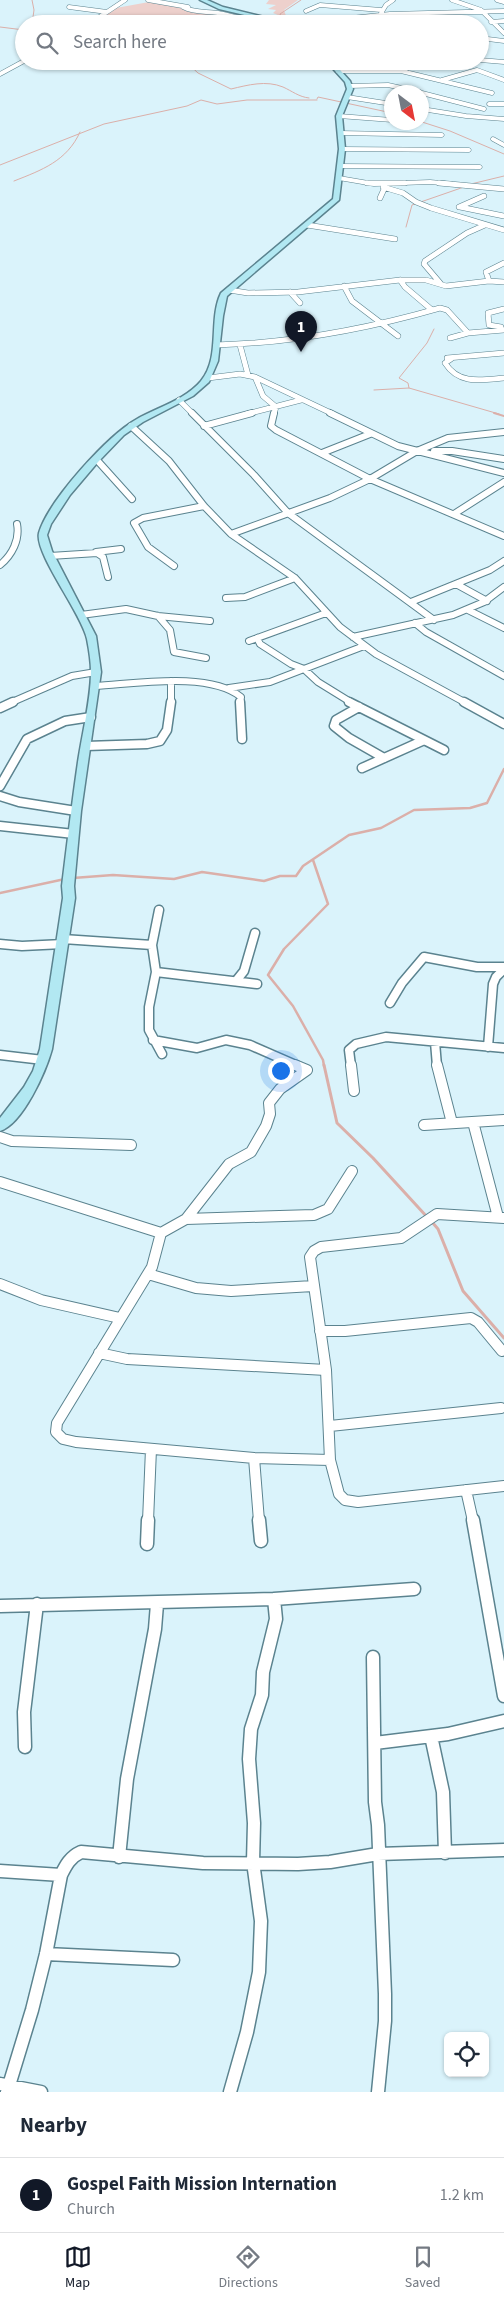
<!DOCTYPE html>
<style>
:root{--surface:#fff;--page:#f2f2f3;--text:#1f2937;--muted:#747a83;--line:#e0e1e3;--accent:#111827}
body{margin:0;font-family:"Source Sans 3",sans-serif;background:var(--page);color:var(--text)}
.controls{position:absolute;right:15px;bottom:15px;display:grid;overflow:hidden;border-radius:8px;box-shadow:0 1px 4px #0004}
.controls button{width:45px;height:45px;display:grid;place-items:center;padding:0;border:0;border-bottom:1px solid var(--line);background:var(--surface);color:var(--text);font:25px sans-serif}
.compass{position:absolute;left:384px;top:85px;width:45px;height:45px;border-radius:50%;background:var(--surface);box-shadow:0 1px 4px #0004;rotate:148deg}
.you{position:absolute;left:280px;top:1070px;width:18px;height:18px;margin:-12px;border:4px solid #fff;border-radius:50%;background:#1a73e8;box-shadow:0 0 0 8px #1a73e833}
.badge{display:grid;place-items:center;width:32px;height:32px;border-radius:50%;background:var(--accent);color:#fff;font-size:16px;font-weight:700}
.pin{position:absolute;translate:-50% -41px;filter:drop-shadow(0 1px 2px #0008)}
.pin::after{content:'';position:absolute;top:26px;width:18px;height:15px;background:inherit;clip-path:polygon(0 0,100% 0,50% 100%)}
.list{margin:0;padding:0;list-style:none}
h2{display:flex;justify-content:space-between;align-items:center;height:65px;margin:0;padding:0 20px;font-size:21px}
h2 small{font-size:16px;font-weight:400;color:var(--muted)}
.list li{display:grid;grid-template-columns:32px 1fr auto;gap:15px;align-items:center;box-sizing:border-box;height:75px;padding:0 20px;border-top:1px solid var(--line)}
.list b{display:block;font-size:19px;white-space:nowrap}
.list p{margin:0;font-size:16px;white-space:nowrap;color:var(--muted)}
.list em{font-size:16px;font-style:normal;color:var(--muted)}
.icon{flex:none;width:28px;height:28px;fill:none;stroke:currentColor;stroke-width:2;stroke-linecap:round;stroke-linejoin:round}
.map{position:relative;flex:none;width:504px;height:2092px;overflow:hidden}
.search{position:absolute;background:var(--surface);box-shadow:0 1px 4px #0004;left:15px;right:15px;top:15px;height:55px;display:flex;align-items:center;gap:12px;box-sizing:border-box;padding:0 18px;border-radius:28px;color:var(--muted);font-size:19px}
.sheet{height:140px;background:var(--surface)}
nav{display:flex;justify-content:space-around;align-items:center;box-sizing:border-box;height:70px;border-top:1px solid var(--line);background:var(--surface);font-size:14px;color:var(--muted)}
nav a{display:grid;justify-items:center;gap:2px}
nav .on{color:var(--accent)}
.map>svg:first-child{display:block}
</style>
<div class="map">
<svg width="504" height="2092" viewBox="0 0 504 2092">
<rect width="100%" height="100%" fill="#daf3fb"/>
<!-- green -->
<path fill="#edd0cc" d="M269,0H298L284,10L286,16L291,15L294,18L295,22L272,18L278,15L273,13L276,10L268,9L276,5L266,4Z
M149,2L175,6L196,12L220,15L204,18C216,23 218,11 237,20L232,24H119L105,16L116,8Z"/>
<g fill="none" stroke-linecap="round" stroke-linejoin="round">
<!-- stream-far3 -->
<path stroke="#dbafa9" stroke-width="1" d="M32,0L34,10L32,24
M279,24L282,19L280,14L301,0
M0,27L24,30
M185,61L198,73L231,89C248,85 266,80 283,87C292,91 299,97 309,98
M192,67L227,61
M317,99L318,97L392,113
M422,122L450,131L504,154
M0,165L104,124L187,106L201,100L217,104L247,100H317
M14,181C42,170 67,161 80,132
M471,184L504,176
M406,227L412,205L464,187
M409,388L408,383L399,378L427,343L434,329
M374,390L409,388L499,414"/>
<!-- stream-far2 -->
<path stroke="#dbafa9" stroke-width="2" d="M494,413L504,416"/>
<!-- stream-far1 -->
<path stroke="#dbafa9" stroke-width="2.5" d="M313,860L328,904L284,949L268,975L293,1006L323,1060L324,1066
M73,878L113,875L174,879L202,872L264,881L280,876H296L303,866L349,835L381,828L414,810L470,808L487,803L504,769
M0,893L65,879"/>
<!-- stream -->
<path stroke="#dbafa9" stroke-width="3" d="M324,1065L337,1123L373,1158L428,1218
M432,1222L438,1229L463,1291L504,1338"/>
<defs>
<path id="minor-far5" d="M148,0L188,7
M452,0L481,10L504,33
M497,0L504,2
M69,7L107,12
M183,7C194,13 206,11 218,13C238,17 254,23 274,19
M306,11L320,5L381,10
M380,15L386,5L393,0
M374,18L390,24
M491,22L504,21
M89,24L125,0
M294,24L390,14L504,11
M480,38L504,41
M480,60L504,62
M338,71H401L492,93
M402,71L422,61
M0,74L24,61
M442,80L477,70L504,80
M349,86L388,85L420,92
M422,93L484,109
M347,97L392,104
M489,104H504
M422,109L466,116L504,119
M339,116L392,120
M340,133L442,135
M493,139L504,145
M342,149L469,150
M340,166L480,167
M339,178L374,184L430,182L452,184"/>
<path id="minor-far4" d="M367,183H405
M439,183L504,189
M383,187L403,193L416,202L431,208L504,230
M380,198L385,187
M459,207L484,196
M460,207L504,216
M307,225L395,239
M400,280L405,287L432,310
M489,281L486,272L504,263
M441,284L424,264L425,261L467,233L485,225
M344,286L352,301L398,336
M229,290L248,293L298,292L400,280H426L446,286L489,281L504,282
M290,292L300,303
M501,327L489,325L488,313L504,309
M450,338L468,333L504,330
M216,345C292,343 367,329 440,308L447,310L468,333
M240,345L248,375
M447,358L504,353
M451,359L445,363C459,385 481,380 504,378
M255,377L263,396L276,407L274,414
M208,378L240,374L255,377L333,414
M179,400L193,414
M247,414L301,400"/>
<path id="minor-far3" d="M192,413L254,475L288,513L434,620
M274,413L271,426L276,430L370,479L504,536
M330,413L398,446L504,473
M131,426L169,461L204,506L231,534L295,578L340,627L376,654L466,703
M204,426L252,413
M434,451H452L504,459
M322,453L370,434
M96,459L132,499
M454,514L504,482
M231,534L330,498L370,479L417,451L448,438L504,432
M96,552L121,549
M50,556L97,553L103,557L108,577
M0,565C12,555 20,540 17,524
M174,566L148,547L134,523L143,518L204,506
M456,584L487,601
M226,598L245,597L295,578
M411,602L490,570L504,561
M468,610L504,628
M81,615L126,609L158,616L210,621
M158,616L170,630L174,652L206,658
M415,623L426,632L504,676
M353,637L453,615L484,602L504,587
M257,638L260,644L291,664L304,669L318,682L352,703
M249,641L326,613
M171,681V703
M95,686C135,684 209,671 241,697L240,703
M229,688L270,682L364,646
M10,703L72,676L96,672"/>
<path id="minor-far2" d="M240,702L242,739
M349,702L444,750
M464,702L504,724
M359,707L336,720L334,726L349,738L384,758
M0,708L13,702
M86,746L147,744L160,741L167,730L171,702
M362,768L422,741
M0,786L27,739L65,721L91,717
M0,796L19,802L76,811
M0,826L74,834
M159,910L152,945L156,972L149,1007V1030L162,1054
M63,939L152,945
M0,944L22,946L63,944
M156,972L257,984
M236,981L244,971L255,933
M390,1003L402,983L424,957L477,967H504
M153,1040L197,1048L226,1040L250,1045L298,1066
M435,1042L437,1066
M488,1047L493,984L496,977L504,969
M0,1055L43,1060
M351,1066L349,1050L356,1044L386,1037L504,1048"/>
<path id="minor-far1" d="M295,1065L307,1070L280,1089L269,1103L270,1114L266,1126L251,1152L229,1164L186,1219L161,1233L152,1267L57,1423L56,1432L63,1439L76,1442L254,1458L330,1460
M351,1065L354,1091
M437,1065L452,1123
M473,1122L498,1217
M424,1125L504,1120
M0,1137L12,1141L131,1145
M0,1182L161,1233
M504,1218L437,1214L401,1238L321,1247L314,1251L310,1257L326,1370L330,1460L339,1494L345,1500L358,1502L504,1486
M186,1219L314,1215L328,1209L352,1171
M148,1274L196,1288L231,1291L313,1286
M0,1284L41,1300L120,1318
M320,1331H345L471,1318L478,1322L502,1351
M99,1353L127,1359L326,1370
M330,1426L501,1408
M254,1458L259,1521
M466,1490L473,1521
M148,1521L151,1449"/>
<path id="minor" d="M259,1520L261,1541
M473,1520L504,1696
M147,1544L148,1520
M0,1606L274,1599L414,1589
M373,1657L375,1802L378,1825L385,1994V2021L378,2092
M431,1736L443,1792L445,1853
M375,1743L448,1734L504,1721
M25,1747L24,1712L37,1604
M119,1857L127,1779L155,1629L157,1604
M0,1871L61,1875
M46,1954L173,1960
M0,2084L41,2092
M7,2092L32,2010L46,1954L61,1875C66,1865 70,1857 81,1852L203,1863L298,1864L330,1862L378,1854L504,1850
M230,2092L247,2032L259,1972L261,1921L253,1862L254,1823L249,1759L251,1729L262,1695L263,1672L276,1619L274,1599"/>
<path id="secondary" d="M200,0H207L223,7L293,24H283L219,9Z
M326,61H332L350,81L353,89L342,116L345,149L339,200L227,296L223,316L218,361L209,382L193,396L143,422L124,435L98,462L70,495L51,524L47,535L52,551L96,636L101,672L81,811L74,886L75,898L52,1049C46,1071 23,1124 0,1131V1118L24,1087L33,1071L40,1049L63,898L62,886C67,845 72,803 78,762C82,735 91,699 91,672C91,662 89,649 87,639C82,614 34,553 39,533C48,501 108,435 137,419C158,407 185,400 201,381C221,357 208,320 221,293L333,199L339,149L336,116L347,89L345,82Z"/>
</defs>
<!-- minor-far5 casing -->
<use href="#minor-far5" stroke="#5b838f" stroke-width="5"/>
<!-- minor-far4 casing -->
<use href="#minor-far4" stroke="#5b838f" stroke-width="6"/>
<!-- minor-far3 casing -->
<use href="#minor-far3" stroke="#5b838f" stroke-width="8"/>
<!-- minor-far2 casing -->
<use href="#minor-far2" stroke="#5b838f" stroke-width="11"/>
<!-- minor-far1 casing -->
<use href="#minor-far1" stroke="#5b838f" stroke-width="12"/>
<!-- minor casing -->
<use href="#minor" stroke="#5b838f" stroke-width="15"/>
<!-- secondary casing -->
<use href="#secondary" stroke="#5b838f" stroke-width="3"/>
<!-- minor-far5 -->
<use href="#minor-far5" stroke="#fff" stroke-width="4"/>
<!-- minor-far4 -->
<use href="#minor-far4" stroke="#fff" stroke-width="5"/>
<!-- minor-far3 -->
<use href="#minor-far3" stroke="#fff" stroke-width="6"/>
<!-- minor-far2 -->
<use href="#minor-far2" stroke="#fff" stroke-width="8"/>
<!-- minor-far1 -->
<use href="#minor-far1" stroke="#fff" stroke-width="10"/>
<!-- minor -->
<use href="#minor" stroke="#fff" stroke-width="12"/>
<!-- secondary -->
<use href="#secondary" fill="#b2e8f2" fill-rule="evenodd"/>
</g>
</svg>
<div class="controls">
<button><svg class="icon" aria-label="locate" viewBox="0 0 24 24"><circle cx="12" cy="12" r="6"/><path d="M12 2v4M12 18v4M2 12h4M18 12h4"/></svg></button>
</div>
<svg class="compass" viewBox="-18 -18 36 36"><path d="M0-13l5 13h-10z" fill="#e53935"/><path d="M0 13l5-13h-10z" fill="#747a83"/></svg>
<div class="you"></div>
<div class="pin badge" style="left:301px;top:352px">1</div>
<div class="search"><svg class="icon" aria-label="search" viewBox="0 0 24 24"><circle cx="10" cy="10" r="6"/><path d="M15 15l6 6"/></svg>Search here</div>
</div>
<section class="sheet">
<h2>Nearby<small></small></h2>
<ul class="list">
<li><span class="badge">1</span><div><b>Gospel Faith Mission Internation</b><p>Church</p></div><em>1.2 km</em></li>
</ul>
</section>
<nav>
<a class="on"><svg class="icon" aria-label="map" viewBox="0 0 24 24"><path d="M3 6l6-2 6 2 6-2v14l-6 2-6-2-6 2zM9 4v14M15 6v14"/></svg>Map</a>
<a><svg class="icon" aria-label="directions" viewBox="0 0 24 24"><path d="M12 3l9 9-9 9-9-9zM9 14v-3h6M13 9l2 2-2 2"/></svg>Directions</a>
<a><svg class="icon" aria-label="saved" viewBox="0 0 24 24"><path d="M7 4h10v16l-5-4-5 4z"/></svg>Saved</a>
</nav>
